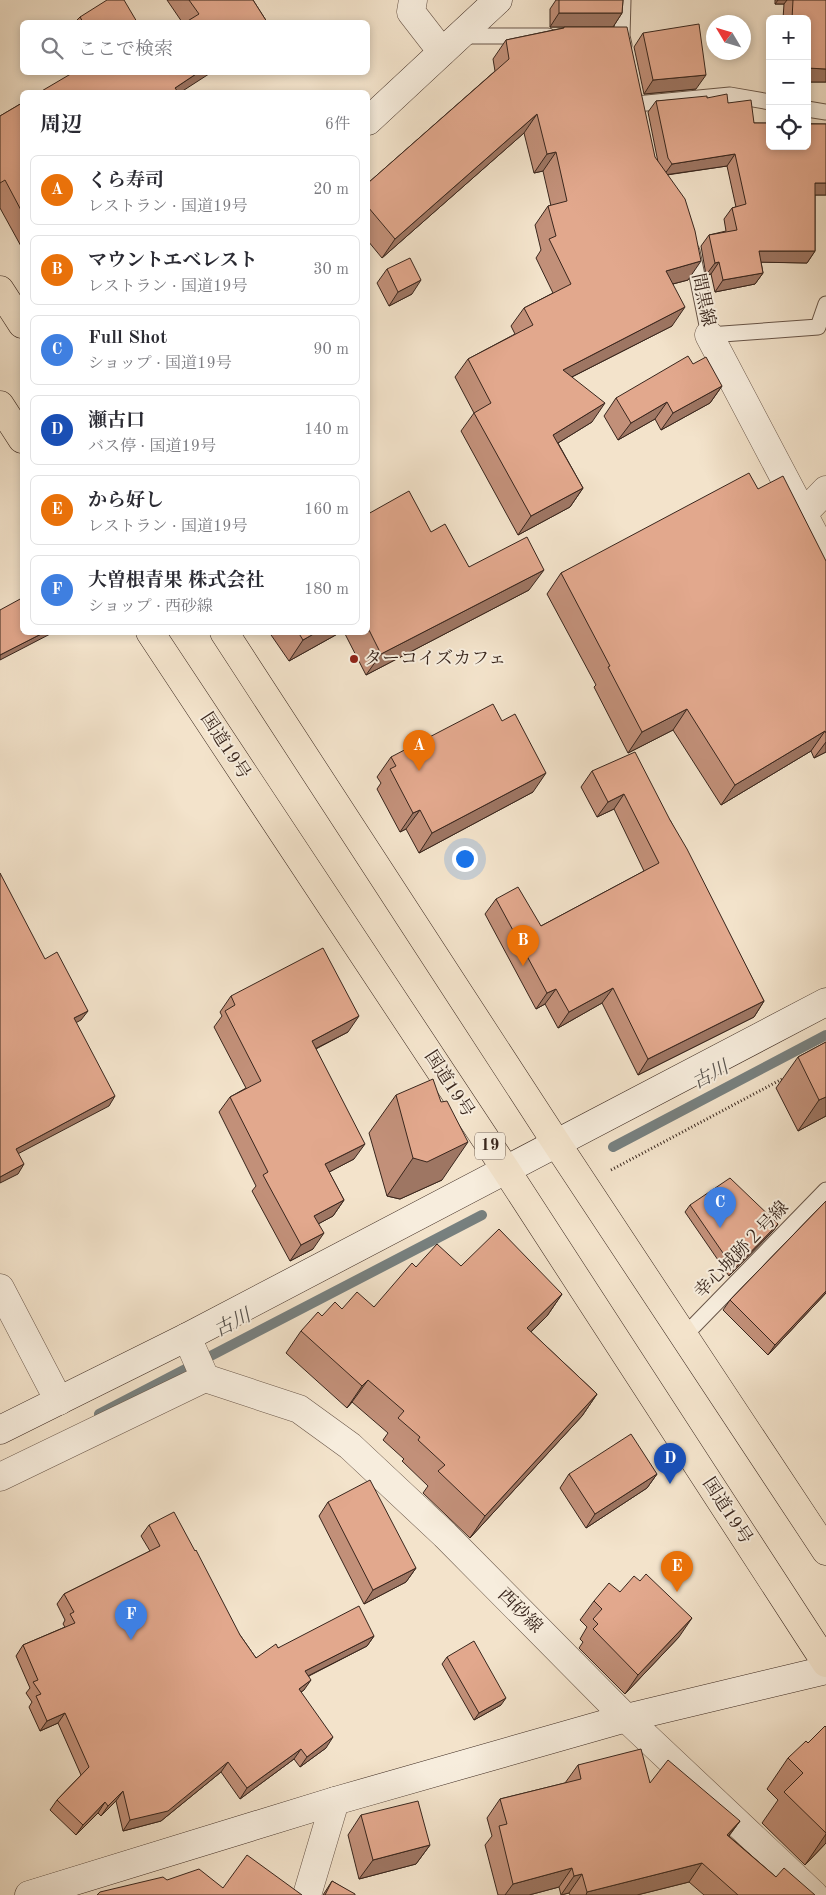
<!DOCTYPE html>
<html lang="ja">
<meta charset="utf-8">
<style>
:root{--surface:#fff;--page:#f7f7f7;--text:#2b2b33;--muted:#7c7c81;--line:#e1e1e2;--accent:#8f2418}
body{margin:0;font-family:"Old Standard TT","Noto Serif JP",serif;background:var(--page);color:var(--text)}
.controls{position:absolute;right:15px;top:15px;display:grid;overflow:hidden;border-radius:8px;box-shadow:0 2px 8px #0003}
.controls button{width:45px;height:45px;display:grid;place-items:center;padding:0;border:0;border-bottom:1px solid var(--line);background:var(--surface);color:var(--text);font:25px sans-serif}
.compass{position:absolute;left:706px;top:15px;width:45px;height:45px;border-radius:50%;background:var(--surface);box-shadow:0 2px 8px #0003;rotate:308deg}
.you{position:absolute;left:464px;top:858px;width:18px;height:18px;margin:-12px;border:4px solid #fff;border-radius:50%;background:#1a73e8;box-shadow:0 0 0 8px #1a73e833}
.badge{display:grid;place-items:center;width:32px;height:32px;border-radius:50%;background:var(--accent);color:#fff;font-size:16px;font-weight:700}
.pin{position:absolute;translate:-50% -41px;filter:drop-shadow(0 1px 2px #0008)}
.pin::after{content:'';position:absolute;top:26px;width:18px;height:15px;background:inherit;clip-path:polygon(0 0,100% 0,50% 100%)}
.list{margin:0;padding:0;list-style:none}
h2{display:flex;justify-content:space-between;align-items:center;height:65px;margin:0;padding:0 20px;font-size:21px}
h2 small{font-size:16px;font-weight:400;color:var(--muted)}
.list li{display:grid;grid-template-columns:32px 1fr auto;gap:15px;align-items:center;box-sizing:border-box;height:70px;margin:0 10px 10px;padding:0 10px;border:1px solid var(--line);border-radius:8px}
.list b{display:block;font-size:19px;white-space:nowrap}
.list p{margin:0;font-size:16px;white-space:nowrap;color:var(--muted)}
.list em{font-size:16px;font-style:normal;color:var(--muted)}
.icon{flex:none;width:28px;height:28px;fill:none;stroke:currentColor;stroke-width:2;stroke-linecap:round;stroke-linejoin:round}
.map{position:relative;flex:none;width:826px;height:1895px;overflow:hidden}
.search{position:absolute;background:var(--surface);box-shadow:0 2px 8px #0003;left:20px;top:20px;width:350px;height:55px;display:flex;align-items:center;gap:12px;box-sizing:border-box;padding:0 18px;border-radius:8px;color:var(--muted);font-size:19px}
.panel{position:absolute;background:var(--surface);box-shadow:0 2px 8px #0003;left:20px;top:90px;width:350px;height:545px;border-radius:8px}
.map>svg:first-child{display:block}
</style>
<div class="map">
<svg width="826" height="1895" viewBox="0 0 826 1895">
<rect width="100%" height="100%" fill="#f3e3cb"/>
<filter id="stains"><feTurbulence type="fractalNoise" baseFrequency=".004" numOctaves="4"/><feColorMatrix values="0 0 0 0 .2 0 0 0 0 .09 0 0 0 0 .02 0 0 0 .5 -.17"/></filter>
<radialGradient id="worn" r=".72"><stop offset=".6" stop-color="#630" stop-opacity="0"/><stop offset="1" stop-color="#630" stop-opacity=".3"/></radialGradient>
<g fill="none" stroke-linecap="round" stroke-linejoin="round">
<!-- stream -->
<path stroke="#77807f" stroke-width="10" d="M613,1147L826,1035
M99,1414L482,1215"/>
<defs>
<path id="lane" d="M623,0L622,36L624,45
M461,36H548
M636,104L730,95L770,102
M807,109L826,112
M692,251L709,335L818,327L826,304
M684,1336L826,1190"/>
<path id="street" d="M413,0L411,12L442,52
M709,335L826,557
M803,514L826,490
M0,1288L59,1401
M187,1337L205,1378L299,1409L350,1446L445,1535L626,1718L814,1895
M0,1477L205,1378
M307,1895L335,1801"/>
<path id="secondary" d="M368,121L498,0
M0,1430L187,1337L826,1002
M29,1895L335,1801L626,1718L826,1670"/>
<path id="highway" d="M0,290L22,324
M0,405L22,439
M150,632L506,1170L826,1663
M224,632L557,1144L826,1551"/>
</defs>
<!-- lane casing -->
<use href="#lane" stroke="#685548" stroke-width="17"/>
<!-- street casing -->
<use href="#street" stroke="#685548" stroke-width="29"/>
<!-- secondary casing -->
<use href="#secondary" stroke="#39261d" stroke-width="29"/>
<!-- highway casing -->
<use href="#highway" stroke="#39261d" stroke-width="29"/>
<!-- path -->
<path stroke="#39261d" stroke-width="3" stroke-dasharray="1 2.5" stroke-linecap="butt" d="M611,1170L784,1078"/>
<!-- lane -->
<use href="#lane" stroke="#f7eddd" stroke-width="15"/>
<!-- street -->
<use href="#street" stroke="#f7eddd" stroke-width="28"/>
<!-- secondary -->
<use href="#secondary" stroke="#f7eddd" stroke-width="28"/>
<!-- highway -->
<use href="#highway" stroke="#f3e3cb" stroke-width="28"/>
</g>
<!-- wall -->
<path fill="#c29079" stroke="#39261d" d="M167,0H253L267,22H182Z
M556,0H623L622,13L613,27H550V9Z
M775,0H826V82H807V19H783L784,4H775Z
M80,17L137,22H75Z
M564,27L658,162L648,112L656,101L707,98L728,103L754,123L826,124V195H815V251L807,263L761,262L763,273L755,284L715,292L711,274L706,275L701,246L709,235L726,231L724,219L732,208L736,207L727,166L667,175L688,280L673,284L672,326L572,377L592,422L558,443L583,488L570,507L518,535L461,431L474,413L455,377L468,359L515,334L511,326L524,308L553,293L536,258L541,250L535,225L548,206H551L543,171L534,173L524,133L382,258L368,241V183L495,71L493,59L506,40L563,28Z
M643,33L696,89L644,94L634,47Z
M22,103V248L0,208V116Z
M387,269L412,294L389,306L377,283Z
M722,386L710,403L661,430L655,419L618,440L604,416L616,398Z
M758,489L826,561V752L814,758L811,751L721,805L673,730L628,753L594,687L596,685L547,594L561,573Z
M368,514L431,532L469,567L529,590L366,675L344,632H368Z
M269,632H341L289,661Z
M391,757L533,792L419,853L406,829L400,832L377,789L381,783L377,777Z
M592,771L670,820L764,1001L754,1017L638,1075L602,1003L558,1028L545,1004L536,1009L485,914L496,899L541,926L644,871L614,809L597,817L581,787Z
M231,996L348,1032L316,1049L354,1159L329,1172L344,1200L333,1216L318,1224L313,1249L290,1261L252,1191L256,1186L219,1112L230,1097L246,1088L214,1027L222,1016L220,1012Z
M826,1042V1116L798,1131L776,1088L798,1057Z
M396,1095L442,1180L400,1199L387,1196L369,1133Z
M826,1201V1293L768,1355L723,1310L730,1300Z
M690,1205L778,1224L773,1231L729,1276L685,1212Z
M461,1266L562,1294L547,1316L531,1332L597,1394L582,1416L470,1538L423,1493L428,1486L402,1461L404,1459L383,1440L388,1433L352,1402L347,1408L286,1353L301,1331L322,1316L342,1309L374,1307L416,1267Z
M569,1474H657L647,1488L586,1528L560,1488Z
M328,1502L416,1568L406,1582L364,1604L319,1516Z
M149,1525L240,1635L256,1658L278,1648L374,1636L367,1646L309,1676L304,1690L301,1692L326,1748L300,1767L294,1759L240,1799L221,1772L161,1821L123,1831L116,1801L101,1816L98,1813L76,1835L50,1810L57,1800L81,1775L58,1723L40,1731L29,1707L32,1702L26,1693L30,1688L16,1656L23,1645L65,1627L63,1624L65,1620L57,1604L64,1594L150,1551L141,1536Z
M594,1601L679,1637L625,1694L579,1648L583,1642L580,1639L587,1627L580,1620Z
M447,1657L501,1705L474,1720L442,1664Z
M826,1727V1843L805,1865L762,1823L778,1800L767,1789L788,1758L808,1743Z
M578,1765L650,1783L740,1821L729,1836L776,1877L815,1895H704L689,1882L637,1895H570L569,1893L561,1895L559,1887L529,1895H498L485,1845L492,1836L487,1818L500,1799L565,1783Z
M361,1815L430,1845L416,1864L359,1879L348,1835Z
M332,1881L355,1895H323Z"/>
<!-- shaded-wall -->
<path fill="#9e7663" stroke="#39261d" d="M778,0H787L784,4H775Z
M559,13H622L613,27H550Z
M807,68L826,69V82H807Z
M199,72H212L181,92H172L175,88Z
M706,75L696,89L644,94L653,80Z
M537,114L524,133L382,258L395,239Z
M556,152L543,171L534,173L547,154Z
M735,154L727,166L664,175L672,164Z
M815,183H826V195H807Z
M759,251H815L807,263L751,262Z
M701,261L688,280L653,289L666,271Z
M719,262L711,274L706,275L715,263Z
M763,273L755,284L715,292L723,280Z
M421,280L412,294L389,306L398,292Z
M685,307L672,326L550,388L563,370Z
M722,386L710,403L661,430L673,413Z
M667,402L655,419L618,440L631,423Z
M605,403L592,422L540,454L553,435Z
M583,488L570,507L518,535L531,516Z
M544,570L529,590L366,675L381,654Z
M45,632H54L0,660V655Z
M317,632H341L289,661L303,640Z
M687,709L673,730L628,753L642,732Z
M825,731L811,751L721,805L735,785Z
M826,742V752L814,758Z
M546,773L533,792L419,853L432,833Z
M624,794L614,809L597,817L608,802Z
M420,810L406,829L400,832L413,813Z
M613,988L602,1003L558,1028L569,1012Z
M556,989L545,1004L536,1009L547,993Z
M764,1001L754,1017L638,1075L648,1059Z
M88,1011L81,1020L68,1027L74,1018Z
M359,1016L348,1032L301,1056L312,1041Z
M115,1096L109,1106L10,1158L16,1149Z
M826,1097V1116L798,1131L819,1100Z
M468,1142L442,1180L400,1199L387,1196L413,1158Z
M365,1144L354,1159L314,1180L325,1164Z
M24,1164L18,1174L0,1183V1177Z
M344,1200L333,1216L303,1232L314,1216Z
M778,1224L773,1231L729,1276L734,1269Z
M324,1233L313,1249L290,1261L301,1245Z
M826,1291V1293L768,1355L775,1345Z
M562,1294L547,1316L512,1350L527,1328Z
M368,1380L352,1402L347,1408L362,1386Z
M597,1394L582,1416L470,1538L485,1516Z
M657,1474L647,1488L586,1528L595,1514Z
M416,1568L406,1582L364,1604L373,1590Z
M692,1618L679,1637L625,1694L638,1675Z
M374,1636L367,1646L298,1681L305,1671Z
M311,1680L304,1690L291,1699L299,1689Z
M506,1698L501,1705L474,1720L479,1713Z
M65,1713L58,1723L40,1731L47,1721Z
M333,1737L326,1748L300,1767L307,1757Z
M301,1749L294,1759L240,1799L247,1788Z
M228,1762L221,1772L161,1821L123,1831L130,1820Z
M123,1791L116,1801L101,1816L108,1806Z
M105,1802L98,1813L76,1835L83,1825Z
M740,1821L726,1839L727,1835Z
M826,1834V1843L805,1865Z
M430,1845L416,1864L359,1879L373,1860Z
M702,1863L689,1882L637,1895H586L587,1892Z
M572,1868L559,1887L529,1895H505L513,1884Z
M582,1874L569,1893L561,1895L574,1876Z"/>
<!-- building -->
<path fill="#e2a88d" stroke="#39261d" d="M107,0H124L137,22H83L80,17Z
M189,0H253L267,22H186L199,14Z
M559,0H623L622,13H559Z
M793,0H826V69L807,68V19H792Z
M699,24L706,75L653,80L643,33Z
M564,27H627L655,157L685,199L695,231L701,261L666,271L685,307L563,370L605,403L553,435L583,488L531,516L474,413L491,403L468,359L533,325L524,308L571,284L549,239L556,236L548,206L567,201L556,152L547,154L537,114L395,239L368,207V183L509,59L506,40L564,28Z
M74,72H199L175,88L178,92H40Z
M727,94L728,103L751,100L754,123H770V146H807V124H826V183H815V251H759L763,273L723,280L719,262L715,263L709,235L737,230L732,208L746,204L735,154L672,164L668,158L656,101L707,96V98Z
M22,103V212L5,180L0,183V116Z
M410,258L421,280L398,292L387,269Z
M688,356L693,364L706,357L722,386L673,413L667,402L631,423L616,398Z
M749,473L758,489L783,476L826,561V733L825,731L735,785L687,709L642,732L608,667L610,666L561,573Z
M409,491L431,532L445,524L469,567L527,537L544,570L381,654L368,628V514Z
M22,598V632H45L0,655V610Z
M298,632H317L303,640Z
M493,704L502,721L515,714L546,773L432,833L420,810L413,813L390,769L396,766L391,757Z
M635,752L670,820L687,849L764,1001L648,1059L613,988L569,1012L556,989L547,993L496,899L518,887L541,926L659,863L624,794L608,802L592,771Z
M0,873L45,959L57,952L88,1011L74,1018L115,1096L16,1149L24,1164L0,1177Z
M323,948L359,1016L312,1041L365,1144L325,1164L344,1200L314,1216L324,1233L301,1245L263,1175L268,1172L230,1097L261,1081L225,1011L235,1005L231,996Z
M826,1042V1097L819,1100L798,1057Z
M433,1079L441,1102L447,1101L468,1142L427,1162L413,1158L396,1095Z
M730,1178L778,1224L734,1269L690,1205Z
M826,1201V1291L775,1345L730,1300Z
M499,1229L562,1294L527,1328L597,1394L485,1516L438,1471L445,1465L418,1440L420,1437L398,1418L404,1411L368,1380L362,1386L301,1331L318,1312L322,1316L335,1302L342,1309L357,1292L374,1307L412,1263L416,1267L437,1244L461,1266Z
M631,1434L657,1474L595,1514L569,1474Z
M370,1480L416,1568L373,1590L328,1502Z
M174,1512L195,1551L196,1550L240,1635L256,1658L276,1644L278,1648L359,1606L374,1636L305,1671L311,1680L299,1689L333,1737L307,1757L301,1749L247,1788L228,1762L168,1811L130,1820L123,1791L108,1806L105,1802L83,1825L57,1800L89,1767L65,1713L47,1721L36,1696L41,1694L33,1682L38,1680L23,1645L75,1623L70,1614L74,1612L64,1594L160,1546L149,1525Z
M646,1574L692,1618L638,1675L593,1629L598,1624L593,1619L602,1609L594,1601L609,1583L620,1592L634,1576L640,1581Z
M474,1641L506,1698L479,1713L447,1657Z
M825,1726L826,1727V1833L784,1792L803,1773L788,1758L806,1741L808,1743Z
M641,1749L650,1783L668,1760L740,1821L727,1835L776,1877L784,1868L815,1895H738L702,1863L587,1892L582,1874L574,1876L572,1868L513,1884L499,1826L507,1824L500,1799L581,1779L578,1765Z
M418,1801L430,1845L373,1860L361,1815Z
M247,1855L302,1895H97L100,1892L163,1877L167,1880L199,1869L223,1888Z
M332,1881L355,1894V1895H325Z"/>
<!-- markers -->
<circle fill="#8f2418" stroke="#f7eddd" stroke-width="2" cx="354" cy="659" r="5"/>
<g text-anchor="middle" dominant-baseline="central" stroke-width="4" stroke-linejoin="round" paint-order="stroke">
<!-- shield labels -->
<rect fill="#f7eddd" stroke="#726257" stroke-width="1" x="475" y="1132.5" width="30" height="27" rx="4"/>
<g font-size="16" font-weight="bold" fill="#39261d">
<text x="490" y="1146">19</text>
</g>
<!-- street labels -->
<g font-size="18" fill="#39261d" stroke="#f7eddd">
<text transform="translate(703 300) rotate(78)">間黒線</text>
<text transform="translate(225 746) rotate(57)">国道19号</text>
<text transform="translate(449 1084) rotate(57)">国道19号</text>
<text transform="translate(742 1250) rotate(-46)">幸心城跡２号線</text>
<text transform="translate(727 1511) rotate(57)">国道19号</text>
<text transform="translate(520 1611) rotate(45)">西砂線</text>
</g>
<!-- poi labels -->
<g font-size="18" fill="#39261d" stroke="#f7eddd" text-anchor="start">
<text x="364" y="659">ターコイズカフェ</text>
</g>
<!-- water labels -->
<g font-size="19" font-style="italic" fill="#58534e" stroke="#f7eddd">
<text transform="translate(711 1076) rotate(-28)">古川</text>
<text transform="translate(233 1324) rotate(-27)">古川</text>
</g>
</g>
<rect width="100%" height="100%" filter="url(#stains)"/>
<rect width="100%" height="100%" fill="url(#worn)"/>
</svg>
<div class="controls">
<button>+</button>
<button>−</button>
<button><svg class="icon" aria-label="locate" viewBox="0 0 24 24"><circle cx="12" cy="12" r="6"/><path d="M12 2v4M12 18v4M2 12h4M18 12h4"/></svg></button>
</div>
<svg class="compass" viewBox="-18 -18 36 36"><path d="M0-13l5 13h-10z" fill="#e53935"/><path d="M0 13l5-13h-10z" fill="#7c7c81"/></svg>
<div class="you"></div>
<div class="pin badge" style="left:419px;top:771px;background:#e8710a">A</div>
<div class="pin badge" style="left:523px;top:966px;background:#e8710a">B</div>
<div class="pin badge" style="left:720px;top:1228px;background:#3f7fe0">C</div>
<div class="pin badge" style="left:670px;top:1484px;background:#1a4fb4">D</div>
<div class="pin badge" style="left:677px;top:1592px;background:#e8710a">E</div>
<div class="pin badge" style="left:131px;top:1640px;background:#3f7fe0">F</div>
<div class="search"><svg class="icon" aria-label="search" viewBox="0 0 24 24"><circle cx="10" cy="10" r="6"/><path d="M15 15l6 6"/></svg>ここで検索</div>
<section class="panel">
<h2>周辺<small>6件</small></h2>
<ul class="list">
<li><span class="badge" style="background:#e8710a">A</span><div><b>くら寿司</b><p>レストラン · 国道19号</p></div><em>20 m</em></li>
<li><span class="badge" style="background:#e8710a">B</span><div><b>マウントエベレスト</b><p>レストラン · 国道19号</p></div><em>30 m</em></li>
<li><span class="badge" style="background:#3f7fe0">C</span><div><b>Full Shot</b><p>ショップ · 国道19号</p></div><em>90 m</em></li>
<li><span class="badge" style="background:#1a4fb4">D</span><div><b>瀬古口</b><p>バス停 · 国道19号</p></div><em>140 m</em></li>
<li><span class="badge" style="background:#e8710a">E</span><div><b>から好し</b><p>レストラン · 国道19号</p></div><em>160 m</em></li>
<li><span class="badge" style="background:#3f7fe0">F</span><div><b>大曽根青果 株式会社</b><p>ショップ · 西砂線</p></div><em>180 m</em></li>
</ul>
</section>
</div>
